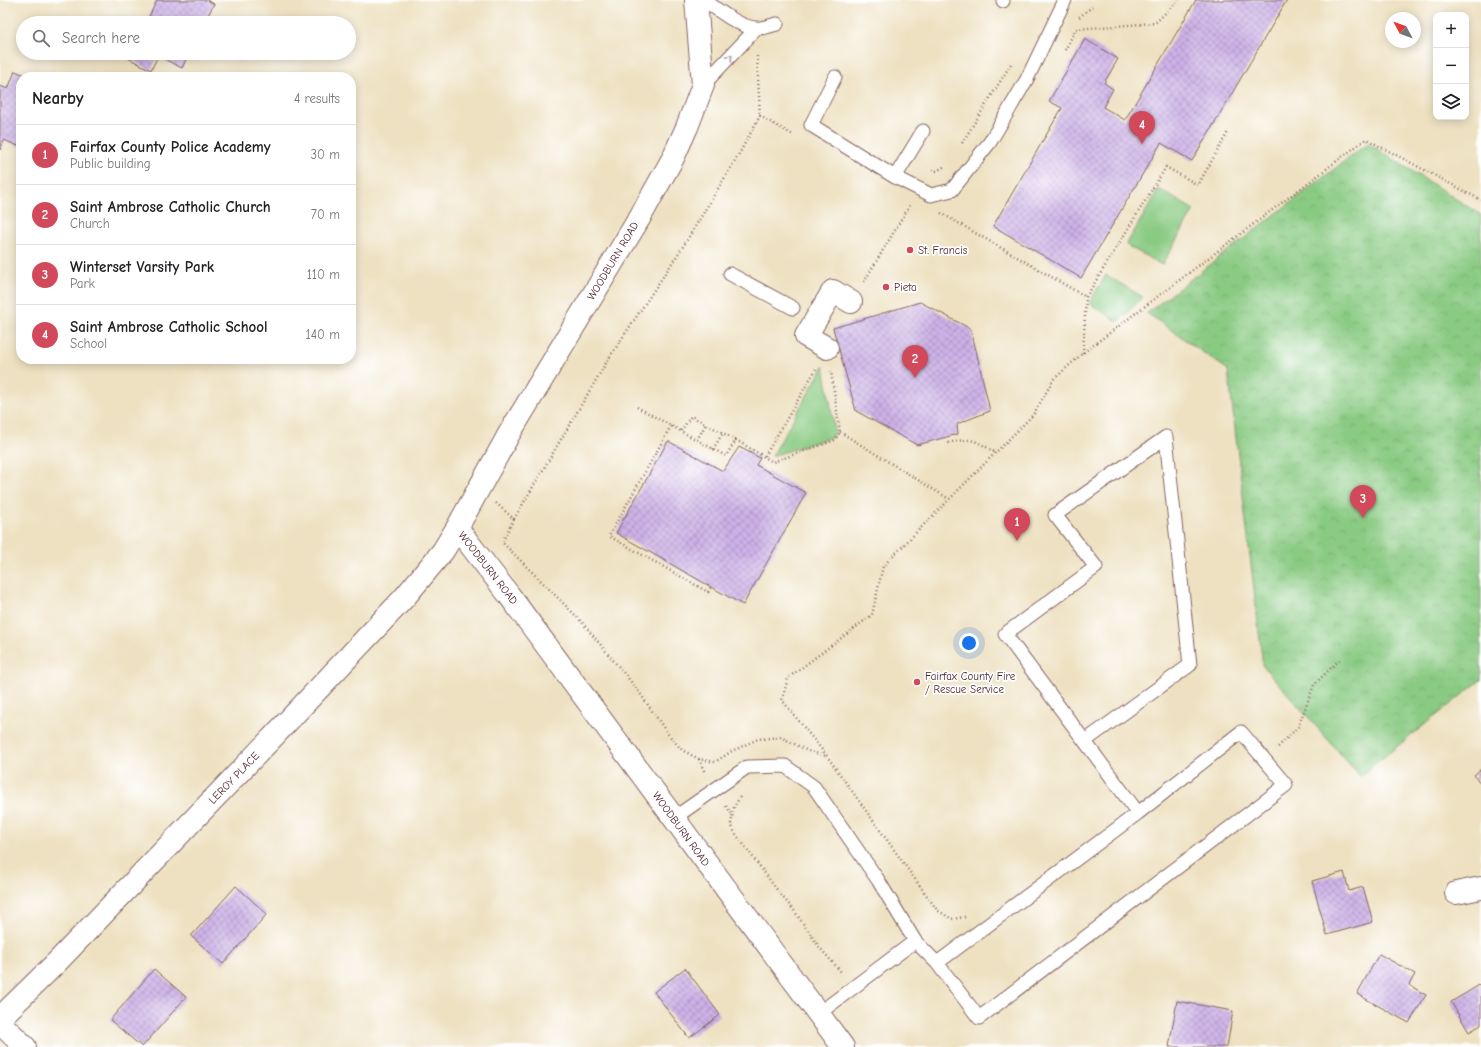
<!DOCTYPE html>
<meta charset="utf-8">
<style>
:root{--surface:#fff;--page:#f6f6f6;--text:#202124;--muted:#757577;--line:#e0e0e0;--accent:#d1495b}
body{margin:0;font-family:"Comic Neue",sans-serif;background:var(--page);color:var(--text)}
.controls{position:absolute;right:12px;top:12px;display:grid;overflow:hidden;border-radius:8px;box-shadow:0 2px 10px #0003}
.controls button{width:36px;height:36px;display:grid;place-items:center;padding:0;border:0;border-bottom:1px solid var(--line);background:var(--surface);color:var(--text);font:20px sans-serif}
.compass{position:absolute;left:1385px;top:12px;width:36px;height:36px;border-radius:50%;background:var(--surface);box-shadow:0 2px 10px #0003;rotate:311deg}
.you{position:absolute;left:969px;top:643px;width:14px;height:14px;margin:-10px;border:3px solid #fff;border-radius:50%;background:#1a73e8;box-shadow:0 0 0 6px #1a73e833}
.badge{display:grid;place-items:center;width:26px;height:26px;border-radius:50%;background:var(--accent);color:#fff;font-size:13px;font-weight:700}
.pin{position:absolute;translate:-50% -33px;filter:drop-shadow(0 1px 2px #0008)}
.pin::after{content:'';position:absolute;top:21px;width:14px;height:12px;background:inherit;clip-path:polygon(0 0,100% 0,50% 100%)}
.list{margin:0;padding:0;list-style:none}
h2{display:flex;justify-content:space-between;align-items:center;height:52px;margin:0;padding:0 16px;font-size:17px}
h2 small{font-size:13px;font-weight:400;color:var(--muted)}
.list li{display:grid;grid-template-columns:26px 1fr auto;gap:12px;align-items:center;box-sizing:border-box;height:60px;padding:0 16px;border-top:1px solid var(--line)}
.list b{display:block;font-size:15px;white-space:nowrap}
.list p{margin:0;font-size:13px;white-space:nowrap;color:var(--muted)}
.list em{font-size:13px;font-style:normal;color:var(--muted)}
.icon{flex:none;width:22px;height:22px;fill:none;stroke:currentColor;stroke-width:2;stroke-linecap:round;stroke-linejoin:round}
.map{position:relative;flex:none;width:1481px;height:1047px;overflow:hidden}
.search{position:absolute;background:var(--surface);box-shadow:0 2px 10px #0003;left:16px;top:16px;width:340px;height:44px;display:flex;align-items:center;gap:10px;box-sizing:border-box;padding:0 14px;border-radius:22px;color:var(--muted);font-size:15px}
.panel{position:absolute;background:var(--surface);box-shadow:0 2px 10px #0003;left:16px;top:72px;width:340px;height:292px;border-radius:16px}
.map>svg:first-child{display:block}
</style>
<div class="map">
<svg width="1481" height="1047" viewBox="0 0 1481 1047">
<defs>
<pattern id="park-crowns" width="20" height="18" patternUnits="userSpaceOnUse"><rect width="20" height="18" fill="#8acb83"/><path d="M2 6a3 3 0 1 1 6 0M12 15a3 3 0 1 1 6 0" fill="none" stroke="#79ae71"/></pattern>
<pattern id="building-cross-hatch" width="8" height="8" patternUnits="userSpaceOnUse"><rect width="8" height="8" fill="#cdb2e8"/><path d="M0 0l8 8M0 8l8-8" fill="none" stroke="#a890bc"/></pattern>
</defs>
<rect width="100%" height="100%" fill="#fff"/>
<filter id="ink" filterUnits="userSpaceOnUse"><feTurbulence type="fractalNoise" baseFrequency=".025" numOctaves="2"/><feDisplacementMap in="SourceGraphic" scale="8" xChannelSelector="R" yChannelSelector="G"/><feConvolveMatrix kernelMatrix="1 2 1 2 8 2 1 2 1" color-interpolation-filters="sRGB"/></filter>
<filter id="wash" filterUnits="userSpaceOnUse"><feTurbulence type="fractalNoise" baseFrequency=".012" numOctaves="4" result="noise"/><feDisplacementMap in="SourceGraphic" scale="16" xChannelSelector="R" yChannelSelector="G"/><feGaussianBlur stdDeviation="0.9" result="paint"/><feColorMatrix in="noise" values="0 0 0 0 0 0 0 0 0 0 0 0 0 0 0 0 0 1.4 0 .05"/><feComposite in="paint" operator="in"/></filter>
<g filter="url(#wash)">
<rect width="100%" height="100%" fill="#eee1c1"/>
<!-- green -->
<path fill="#8acb83" stroke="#6a7557" d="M1159,189L1194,210L1162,265L1126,245Z
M1106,275L1143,297L1118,322L1089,303Z
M824,366L835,432L832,437L772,456Z"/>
<!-- park -->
<path fill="url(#park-crowns)" stroke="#6a7557" d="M1368,143L1481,215V680L1360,776L1263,666L1228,370L1147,313Z"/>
<g id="blocks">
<!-- building -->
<path fill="url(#building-cross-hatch)" d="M157,0H207L214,4L204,23H146Z
M1196,0H1287L1192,161L1161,143L1081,278L993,226L1062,108L1049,101L1085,39L1118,59L1104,83L1113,89L1103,107L1125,120Z
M131,53H189L182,68L158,56L151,70L128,58Z
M15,71L30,77H21V137L18,146L4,140L0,150V86L8,89Z
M920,302L971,329L990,411L957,424L958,434L917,445L856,411L833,328Z
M668,441L723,471L739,447L760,458L756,465L806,493L743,605L616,533Z
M1481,769V784L1474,775Z
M1344,872L1349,891L1363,887L1373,922L1327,935L1312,881Z
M236,886L267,914L223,964L191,936Z
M1379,954L1415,974L1409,985L1426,995L1409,1023L1357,994Z
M685,968L720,1015L689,1038L654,992Z
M154,969L186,997L142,1047L110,1020Z
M1481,984V1025L1469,1032L1451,1002Z
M1177,1001L1233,1011L1227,1047H1169Z"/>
</g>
</g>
<g filter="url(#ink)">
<use href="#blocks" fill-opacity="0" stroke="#836360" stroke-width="1"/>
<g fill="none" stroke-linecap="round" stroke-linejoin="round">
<defs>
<path id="lane" d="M705,0C716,9 741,28 756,28C763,29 771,25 777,24
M1003,1V0
M835,77L811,125L895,177L931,195L952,190L990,142L1027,79L1065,0
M703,85L756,29
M895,177L923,131
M730,274L793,308
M1085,741L1190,665L1166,437L1055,515L1096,567L1005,634L1138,813
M674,818L747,767L785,766L814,787L878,880L915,941
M818,1014L915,941L937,963L1138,813L1241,732L1286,785L979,1018L937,963"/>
<path id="street" d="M827,348L806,336L833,291L851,302
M1456,893L1481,888"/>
<path id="secondary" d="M457,528L509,595L843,1047
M0,1018L57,962L272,738L404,598L443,551L457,528L509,434L640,217L673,158L687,127L703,85L696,0
M0,1023L25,1047"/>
</defs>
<!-- lane casing -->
<use href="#lane" stroke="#836360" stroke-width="15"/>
<!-- street casing -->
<use href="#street" stroke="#836360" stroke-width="24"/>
<!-- secondary casing -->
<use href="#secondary" stroke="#836360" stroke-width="24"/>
<!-- path -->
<path stroke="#836360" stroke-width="2.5" stroke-dasharray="1 3" stroke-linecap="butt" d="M1079,17L1092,7
M1065,50L1076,29L1155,23L1179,0
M757,56L760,116
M962,143L1011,64
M932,170L937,171L945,166
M941,213L1086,297
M864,282L910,205
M1083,353L1086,297L1166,167L1198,185L1228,132
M637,407L726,456L736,440L773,462L835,440L840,432L831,371
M671,426L609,536L708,592L711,587
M681,431L691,416L736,440
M840,432L949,499
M697,440L706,424
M948,443C973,437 975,440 996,453
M713,449L723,433
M750,453L752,449
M765,456L816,369
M496,503L514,519L609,358L684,245L739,154L760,116L793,135
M514,519L502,542L581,621L637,689L668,734L682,750L699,759L715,762L732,751L758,739L781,737L808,751L826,756
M1278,747L1298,727L1314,685L1341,658
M699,759L705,773
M740,797L734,807L731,824L735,833L781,895L793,909L820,948L842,973
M726,806L732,814
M965,917L952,919L937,910L827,756L782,700L788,678L872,615L883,566L1033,415L1054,379L1083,353L1366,139L1481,200"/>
<!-- lane -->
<use href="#lane" stroke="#fff" stroke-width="13"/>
<!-- street -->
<use href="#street" stroke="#fff" stroke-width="22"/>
<!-- secondary -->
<use href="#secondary" stroke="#fff" stroke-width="22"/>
</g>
<!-- one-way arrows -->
<defs><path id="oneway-chevron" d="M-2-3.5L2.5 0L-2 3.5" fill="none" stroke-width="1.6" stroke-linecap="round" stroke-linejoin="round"/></defs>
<use stroke="#ae9aa0" href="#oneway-chevron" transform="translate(730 57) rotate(-47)"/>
</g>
<!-- markers -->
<g fill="#d1495b" stroke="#fff" stroke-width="1.5">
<circle cx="910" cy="250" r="4"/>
<circle cx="886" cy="287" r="4"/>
<circle cx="917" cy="682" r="4"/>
</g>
<g text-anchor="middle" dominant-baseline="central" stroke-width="3.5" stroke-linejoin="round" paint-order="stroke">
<!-- poi labels -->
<g font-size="11" fill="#4a1f2b" stroke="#fff" text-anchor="start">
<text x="918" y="250">St. Francis</text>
<text x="894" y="287">Pieta</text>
<text x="925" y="676">Fairfax County Fire<tspan x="925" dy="13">/ Rescue Service</tspan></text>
</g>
<!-- street labels -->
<g font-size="11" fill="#4a1f2b" stroke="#fff">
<text transform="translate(613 261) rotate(-59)">WOODBURN ROAD</text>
<text transform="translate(488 568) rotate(52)">WOODBURN ROAD</text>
<text transform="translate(234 778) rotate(-46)">LEROY PLACE</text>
<text transform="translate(681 829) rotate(54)">WOODBURN ROAD</text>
</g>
</g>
</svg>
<div class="controls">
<button>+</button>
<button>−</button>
<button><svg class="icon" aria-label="layers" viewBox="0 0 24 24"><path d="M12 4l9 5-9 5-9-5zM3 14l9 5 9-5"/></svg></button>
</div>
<svg class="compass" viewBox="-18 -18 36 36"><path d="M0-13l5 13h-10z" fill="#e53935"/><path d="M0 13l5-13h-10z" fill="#757577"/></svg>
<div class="you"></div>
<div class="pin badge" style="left:1017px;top:541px">1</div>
<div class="pin badge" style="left:915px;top:378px">2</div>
<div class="pin badge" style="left:1363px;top:518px">3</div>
<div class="pin badge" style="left:1142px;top:144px">4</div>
<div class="search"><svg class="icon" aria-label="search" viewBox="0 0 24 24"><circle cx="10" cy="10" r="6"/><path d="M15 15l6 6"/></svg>Search here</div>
<section class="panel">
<h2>Nearby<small>4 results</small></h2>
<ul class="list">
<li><span class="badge">1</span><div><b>Fairfax County Police Academy</b><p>Public building</p></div><em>30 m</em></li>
<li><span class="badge">2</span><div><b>Saint Ambrose Catholic Church</b><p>Church</p></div><em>70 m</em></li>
<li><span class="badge">3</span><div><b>Winterset Varsity Park</b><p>Park</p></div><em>110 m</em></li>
<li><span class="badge">4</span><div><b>Saint Ambrose Catholic School</b><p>School</p></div><em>140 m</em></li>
</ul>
</section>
</div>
